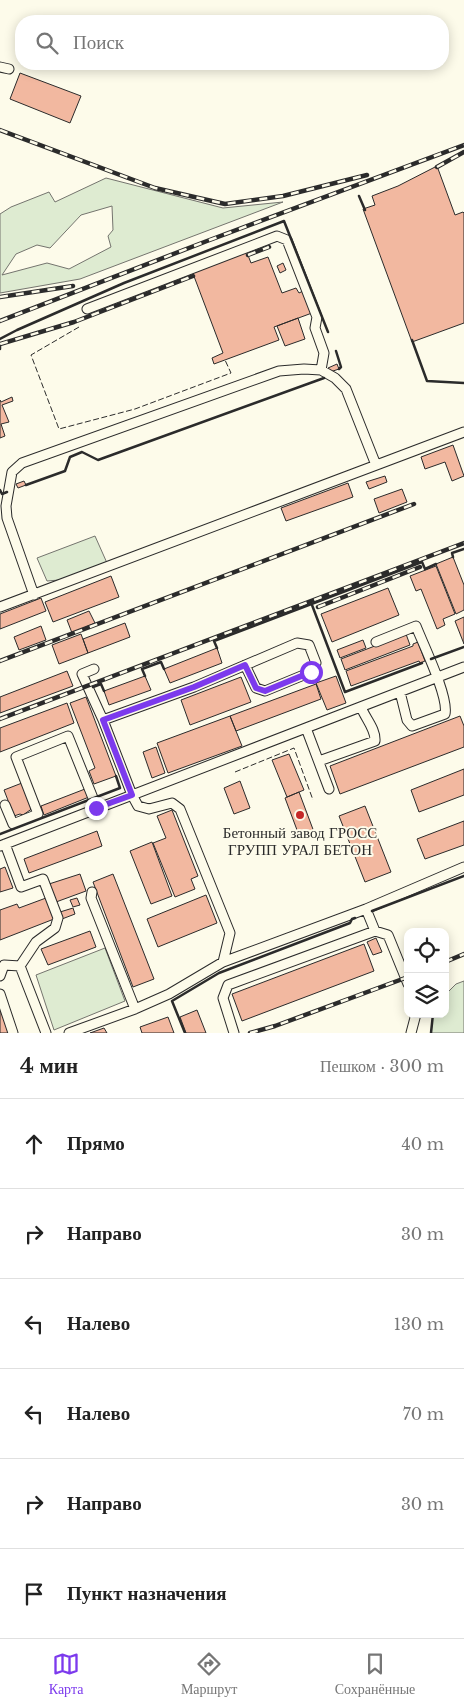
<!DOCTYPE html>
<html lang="ru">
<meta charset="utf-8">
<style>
:root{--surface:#fff;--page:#f6f6f6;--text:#222;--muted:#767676;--line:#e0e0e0;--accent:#7c3aed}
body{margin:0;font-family:"Libre Baskerville",serif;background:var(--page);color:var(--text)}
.controls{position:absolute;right:15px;bottom:15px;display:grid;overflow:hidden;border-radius:10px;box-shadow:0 2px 12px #0003}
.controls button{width:45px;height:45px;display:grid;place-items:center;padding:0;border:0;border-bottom:1px solid var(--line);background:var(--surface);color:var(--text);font:25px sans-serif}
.stop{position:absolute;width:15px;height:15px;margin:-11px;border:4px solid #7c3aed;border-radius:50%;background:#fff}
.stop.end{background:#7c3aed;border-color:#fff;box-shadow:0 1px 5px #0008}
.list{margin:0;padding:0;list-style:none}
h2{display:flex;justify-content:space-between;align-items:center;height:65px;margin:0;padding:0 20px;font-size:21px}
h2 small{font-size:16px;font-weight:400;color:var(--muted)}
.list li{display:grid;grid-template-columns:32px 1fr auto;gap:15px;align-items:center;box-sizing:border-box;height:90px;padding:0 20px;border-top:1px solid var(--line)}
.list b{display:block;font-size:19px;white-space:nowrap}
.list em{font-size:16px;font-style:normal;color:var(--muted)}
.icon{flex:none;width:28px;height:28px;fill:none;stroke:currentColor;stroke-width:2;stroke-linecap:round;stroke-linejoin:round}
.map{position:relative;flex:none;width:464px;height:1033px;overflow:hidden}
.search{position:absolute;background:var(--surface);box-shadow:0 2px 12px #0003;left:15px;right:15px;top:15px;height:55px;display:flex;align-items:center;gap:12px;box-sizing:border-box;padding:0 18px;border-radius:20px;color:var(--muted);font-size:19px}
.sheet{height:605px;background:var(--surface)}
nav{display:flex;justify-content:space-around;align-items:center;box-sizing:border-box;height:70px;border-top:1px solid var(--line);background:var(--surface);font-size:14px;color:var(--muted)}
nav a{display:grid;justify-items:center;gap:2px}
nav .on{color:var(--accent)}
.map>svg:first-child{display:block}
</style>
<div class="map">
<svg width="464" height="1033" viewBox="0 0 464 1033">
<rect width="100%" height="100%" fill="#fdfbea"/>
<!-- green -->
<path fill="#deebd1" stroke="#74746e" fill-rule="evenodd" d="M106,178L223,208L283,202L80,279L0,293V214L11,207L49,192L55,202ZM112,206L113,230L108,236L111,247L69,269L47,263L2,275L16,254L37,245L50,248L81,215Z
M95,536L107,563L59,580L47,581L37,558Z
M105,948L125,1001L54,1030L36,975Z
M464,981V1033H431L433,1014H445V995L456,984Z"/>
<!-- building -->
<path fill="#f2b8a0" stroke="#2b2b2b" d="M20,73L81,96L70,123L10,99Z
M437,166L455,215L463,212L464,213V323L412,342L363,209L375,205L372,196L398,186Z
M246,250L251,263L268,257L282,293L296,288L299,293L303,291L312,313L274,327L279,340L214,364L212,358L223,353L192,271Z
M283,263L286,270L280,273L277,266Z
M298,318L305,339L285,346L277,326Z
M337,364L339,369L330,372L328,368Z
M12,397L13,401L2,405L9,422L1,424L5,436L0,438V400L1,402Z
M453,445L464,476L452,481L445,462L425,469L421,457Z
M385,476L387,482L369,489L366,482Z
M24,481L26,485L18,488L16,484Z
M348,483L353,497L286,521L281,508Z
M402,489L407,502L379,513L374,499Z
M453,557L464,585V610L456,614L436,564Z
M436,566L455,614L443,619L445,625L437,629L421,589L416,591L410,576Z
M111,576L119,597L53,622L45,602Z
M388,588L399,615L332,642L321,614Z
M41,598L46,611L0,629V614Z
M89,611L95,623L72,633L67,620Z
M464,617V644L455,621Z
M125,623L130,637L88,653L83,639Z
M41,626L46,640L19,650L14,637Z
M81,634L88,653L59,664L52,645Z
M406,634L410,645L345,670L341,659Z
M363,640L366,648L340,658L337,650Z
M418,642L425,661L420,663L419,661L351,686L346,671L413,646V644Z
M217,648L222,663L170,683L164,669Z
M67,671L73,686L0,713V697Z
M145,676L151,690L109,705L104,691Z
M336,676L346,703L327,710L316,683Z
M241,677L251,702L190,725L181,700Z
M316,684L321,699L236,731L230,716Z
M86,697L116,776L94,784L89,771L95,768L70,703Z
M67,703L74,723L0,752V728Z
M230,716L242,746L168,773L157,743Z
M460,716L464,726V747L340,794L330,766Z
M156,747L165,773L152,778L143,752Z
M289,754L304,790L287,797L272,760Z
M464,769V795L419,812L411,790Z
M240,781L250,808L234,814L224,788Z
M22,783L33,808L23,815L20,814L14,816L4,790Z
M85,789L89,797L44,815L41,806Z
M299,792L314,832L300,838L285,798Z
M365,806L391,872L365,882L339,816Z
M172,810L198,876L191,879L195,889L175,897L153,843L166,838L157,816Z
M464,821V845L425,859L417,839Z
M97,831L102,846L29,873L24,859Z
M152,842L172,896L151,904L130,851Z
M5,867L13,888L0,892V869Z
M80,874L86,891L56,902L49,884Z
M113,874L154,979L133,987L93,882Z
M206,895L217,923L158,947L147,919Z
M46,898L54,919L0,940V910L17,904L19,908Z
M77,898L80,905L73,907L70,900Z
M73,908L75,914L62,919L60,912Z
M90,931L96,947L48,965L41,949Z
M376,938L382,952L373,955L367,942Z
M364,944L374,971L242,1021L232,994Z
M0,1009L10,1033H0Z
M197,1010L206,1033H186L180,1017Z
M168,1017L174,1033H142L140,1027Z
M104,1028L107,1033H90Z"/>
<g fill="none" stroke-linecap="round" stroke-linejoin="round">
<defs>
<path id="minor" d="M0,67L9,69
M87,309L277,236L287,240L317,317L315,328L324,353L321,370
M34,595L7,518L6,506L12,472L22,463L279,371L304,369L321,370L335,378L346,389L376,465
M0,607L464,432
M376,642L416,626C423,644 449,697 445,714L412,726L407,720L400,692
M94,669L82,674L103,720L132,795L138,806L149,809L172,803L180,809L230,933L223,962
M103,720L194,687L297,643L309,645L316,663L311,672L265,691L256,688L245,665
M306,728L329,789
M319,761L375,741C376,729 365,718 361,707
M5,805L13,824L38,814L16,757L68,736L97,808
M5,844L21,887L43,879L58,918L55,928L36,942L20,966
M0,846L464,667
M92,892L91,898L135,1009
M366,909L375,931
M0,976L4,965L20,966L46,1033
M0,994L13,1033
M69,1033L135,1009L169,994L223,962L366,909L464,867
M234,1033L223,998L228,985L375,931L388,935L408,984
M411,1033L416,1014"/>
</defs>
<!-- minor casing -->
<use href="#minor" stroke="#2b2b2b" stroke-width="11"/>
<!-- minor -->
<use href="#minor" stroke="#fdfbea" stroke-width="9"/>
<defs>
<path id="rail" d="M0,130L155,188L225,204L283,196L367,175
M437,167L464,152
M248,255L269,247
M0,297L73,286
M0,321L207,241L464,145
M0,344L74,322L193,276
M318,607L420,567
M0,661L414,504
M0,719L464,543
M445,962L464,954
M250,1033L275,1026L408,977"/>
</defs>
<!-- rail casing -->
<use href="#rail" stroke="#2b2b2b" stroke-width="4.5"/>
<!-- rail -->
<use href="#rail" stroke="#fdfbea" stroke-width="2.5" stroke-dasharray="8" stroke-linecap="butt"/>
<!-- fence -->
<path stroke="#2b2b2b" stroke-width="1" stroke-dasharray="6 2.5" stroke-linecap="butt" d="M79,327L31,355L59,429L135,409L231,373L225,360
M235,772L294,748L313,800"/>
<!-- wall -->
<path stroke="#2b2b2b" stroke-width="2.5" d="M359,196L365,210
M0,339L17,330L124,283L284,221L328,332
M412,340L427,381L464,383
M0,346V349
M336,351L341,367L339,369
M26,485L65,471L70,457L82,452L98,460L324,378
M0,490L2,494L7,492
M453,557L452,553L464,549
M312,605L345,692L422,663
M217,648L214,641L422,562L425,569L436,564
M431,659L464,647
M145,676L142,669L161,662L164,669
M93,687L101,684L104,691
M0,834L120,788L116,776
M372,911L464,876
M185,1033L172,1001L219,973L350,923L352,919L355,918
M431,1033L433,1014"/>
</g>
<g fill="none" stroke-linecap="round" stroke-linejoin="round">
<!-- route -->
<path stroke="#7c3aed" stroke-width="6" d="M96,808L132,795L103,720L194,687L245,665L256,688L265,691L311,672"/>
</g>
<!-- markers -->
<circle fill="#c62828" stroke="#fdfbea" stroke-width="2" cx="300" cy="815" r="5"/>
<g text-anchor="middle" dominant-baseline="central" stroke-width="4" stroke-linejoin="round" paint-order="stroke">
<!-- poi labels -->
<g font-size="15" fill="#2b2b2b" stroke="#fdfbea">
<text x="300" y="832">Бетонный завод ГРОСС<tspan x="300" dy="17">ГРУПП УРАЛ БЕТОН</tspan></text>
</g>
</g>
</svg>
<div class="controls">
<button><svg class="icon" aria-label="locate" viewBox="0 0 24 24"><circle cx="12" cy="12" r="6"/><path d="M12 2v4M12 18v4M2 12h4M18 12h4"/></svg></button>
<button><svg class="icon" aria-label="layers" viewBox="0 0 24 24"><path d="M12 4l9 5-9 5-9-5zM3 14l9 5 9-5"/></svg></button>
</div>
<div class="stop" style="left:311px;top:672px"></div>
<div class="stop end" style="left:96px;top:808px"></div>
<div class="search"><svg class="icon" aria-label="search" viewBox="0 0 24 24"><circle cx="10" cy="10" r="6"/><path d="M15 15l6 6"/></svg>Поиск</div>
</div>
<section class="sheet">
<h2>4 мин<small>Пешком · 300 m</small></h2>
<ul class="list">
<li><svg class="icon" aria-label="ahead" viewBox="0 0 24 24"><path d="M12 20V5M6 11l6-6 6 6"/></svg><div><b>Прямо</b></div><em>40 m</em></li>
<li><svg class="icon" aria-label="right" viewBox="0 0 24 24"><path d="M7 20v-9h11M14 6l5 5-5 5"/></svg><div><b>Направо</b></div><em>30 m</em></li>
<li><svg class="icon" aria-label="left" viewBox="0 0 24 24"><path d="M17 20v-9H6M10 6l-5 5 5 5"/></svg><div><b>Налево</b></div><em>130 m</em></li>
<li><svg class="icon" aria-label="left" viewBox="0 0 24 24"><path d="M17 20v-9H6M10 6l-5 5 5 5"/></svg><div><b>Налево</b></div><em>70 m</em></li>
<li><svg class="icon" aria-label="right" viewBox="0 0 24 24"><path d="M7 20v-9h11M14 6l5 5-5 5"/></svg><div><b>Направо</b></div><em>30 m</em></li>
<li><svg class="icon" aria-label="arrive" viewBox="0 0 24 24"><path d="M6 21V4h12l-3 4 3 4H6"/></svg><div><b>Пункт назначения</b></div></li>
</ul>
</section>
<nav>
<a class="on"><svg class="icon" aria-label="map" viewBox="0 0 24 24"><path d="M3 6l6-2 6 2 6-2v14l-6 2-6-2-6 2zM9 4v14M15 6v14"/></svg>Карта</a>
<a><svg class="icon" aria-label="directions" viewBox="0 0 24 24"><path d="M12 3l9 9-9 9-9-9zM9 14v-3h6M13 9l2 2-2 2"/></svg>Маршрут</a>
<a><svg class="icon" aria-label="saved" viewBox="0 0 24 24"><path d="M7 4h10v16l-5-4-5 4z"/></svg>Сохранённые</a>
</nav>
